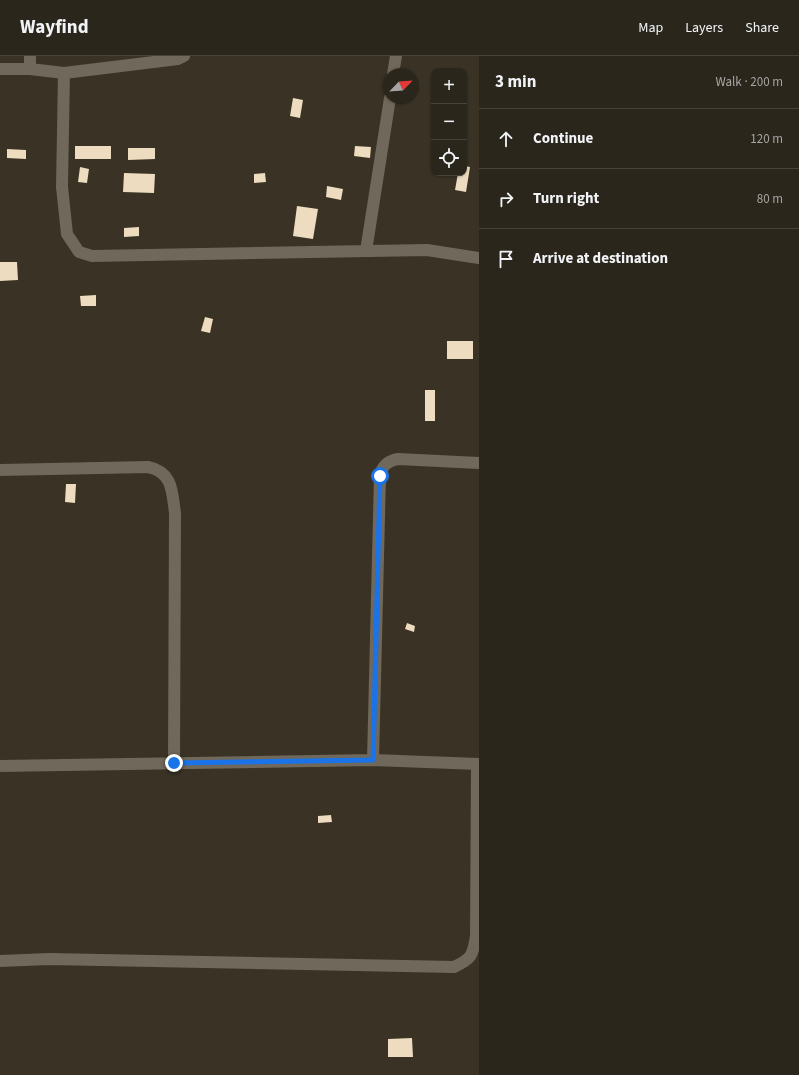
<!DOCTYPE html>
<meta charset="utf-8">
<style>
:root{--surface:#2b261c;--page:#373229;--text:#f1f3f6;--muted:#a6a5a3;--line:#47433b}
body{margin:0;font-family:"Source Sans 3",sans-serif;background:var(--page);color:var(--text)}
.controls{position:absolute;right:12px;top:12px;display:grid;overflow:hidden;border-radius:8px;box-shadow:0 1px 3px #0004}
.controls button{width:36px;height:36px;display:grid;place-items:center;padding:0;border:0;border-bottom:1px solid var(--line);background:var(--surface);color:var(--text);font:20px sans-serif}
.compass{position:absolute;left:383px;top:12px;width:36px;height:36px;border-radius:50%;background:var(--surface);box-shadow:0 1px 3px #0004;rotate:65deg}
.stop{position:absolute;width:12px;height:12px;margin:-9px;border:3px solid #1a73e8;border-radius:50%;background:#fff}
.stop.end{background:#1a73e8;border-color:#fff;box-shadow:0 1px 4px #0008}
.list{margin:0;padding:0;list-style:none}
h2{display:flex;justify-content:space-between;align-items:center;height:52px;margin:0;padding:0 16px;font-size:17px}
h2 small{font-size:13px;font-weight:400;color:var(--muted)}
.list li{display:grid;grid-template-columns:26px 1fr auto;gap:12px;align-items:center;box-sizing:border-box;height:60px;padding:0 16px;border-top:1px solid var(--line)}
.list b{display:block;font-size:15px;white-space:nowrap}
.list em{font-size:13px;font-style:normal;color:var(--muted)}
.icon{flex:none;width:22px;height:22px;fill:none;stroke:currentColor;stroke-width:2;stroke-linecap:round;stroke-linejoin:round}
.map{position:relative;flex:none;width:479px;height:1019px;overflow:hidden}
header{display:flex;align-items:center;gap:24px;box-sizing:border-box;height:56px;padding:0 20px;background:var(--surface);border-bottom:1px solid var(--line)}
header strong{font-size:19px}
nav{display:flex;gap:22px;margin-inline-start:auto;font-size:14px}
main{display:flex}
aside{flex:1;background:var(--surface)}
.map>svg:first-child{display:block}
</style>
<header>
<strong>Wayfind</strong>
<nav><a>Map</a><a>Layers</a><a>Share</a></nav>
</header>
<main>
<div class="map">
<svg width="479" height="1019" viewBox="0 0 479 1019">
<rect width="100%" height="100%" fill="#393225"/>
<!-- building -->
<path fill="#eddcbf" d="M293,42L303,44L300,62L290,60Z
M75,90H111V103H75Z
M355,90L371,91L370,102L354,100Z
M128,92H155V103L128,104Z
M7,93L26,94V103L7,102Z
M464,110L470,111L466,136L455,134L458,117H464Z
M80,111L89,113L87,127L78,126Z
M124,117L155,118L154,137L123,136Z
M265,117L266,126L254,127V118Z
M327,130L343,133L341,144L326,141Z
M297,150L318,153L313,183L293,180Z
M139,171V180L124,181V172Z
M0,206H17L18,224L0,225Z
M96,239V250H81L80,240Z
M205,261L213,263L210,277L201,275Z
M447,285H473V303H447Z
M425,334H435V365H425Z
M66,428H76L75,447L65,446Z
M407,567L415,570L414,576L405,573Z
M331,759L332,766L318,767V760Z
M412,982L413,1001H388V983Z"/>
<g fill="none" stroke-linecap="round" stroke-linejoin="round">
<!-- minor -->
<path stroke="#70685a" stroke-width="12" d="M30,0V13L64,17L178,3L184,0
M0,13H30
M64,17L62,131L67,178L79,196L92,200L427,194L479,202
M393,18L396,0
M366,195L390,42
M0,414L148,411C173,416 172,436 175,457L174,707
M373,704L380,420C382,410 387,405 398,403L479,407
M0,710L373,704L479,708
M0,905L49,903L454,911C471,903 473,900 476,880L477,708"/>
</g>
<g fill="none" stroke-linecap="round" stroke-linejoin="round">
<!-- route -->
<path stroke="#1a73e8" stroke-width="5" d="M174,707L373,704L380,420"/>
</g>
</svg>
<div class="controls">
<button>+</button>
<button>−</button>
<button><svg class="icon" aria-label="locate" viewBox="0 0 24 24"><circle cx="12" cy="12" r="6"/><path d="M12 2v4M12 18v4M2 12h4M18 12h4"/></svg></button>
</div>
<svg class="compass" viewBox="-18 -18 36 36"><path d="M0-13l5 13h-10z" fill="#e53935"/><path d="M0 13l5-13h-10z" fill="#a6a5a3"/></svg>
<div class="stop" style="left:380px;top:420px"></div>
<div class="stop end" style="left:174px;top:707px"></div>
</div>
<aside>
<h2>3 min<small>Walk · 200 m</small></h2>
<ul class="list">
<li><svg class="icon" aria-label="ahead" viewBox="0 0 24 24"><path d="M12 20V5M6 11l6-6 6 6"/></svg><div><b>Continue</b></div><em>120 m</em></li>
<li><svg class="icon" aria-label="right" viewBox="0 0 24 24"><path d="M7 20v-9h11M14 6l5 5-5 5"/></svg><div><b>Turn right</b></div><em>80 m</em></li>
<li><svg class="icon" aria-label="arrive" viewBox="0 0 24 24"><path d="M6 21V4h12l-3 4 3 4H6"/></svg><div><b>Arrive at destination</b></div></li>
</ul>
</aside>
</main>
